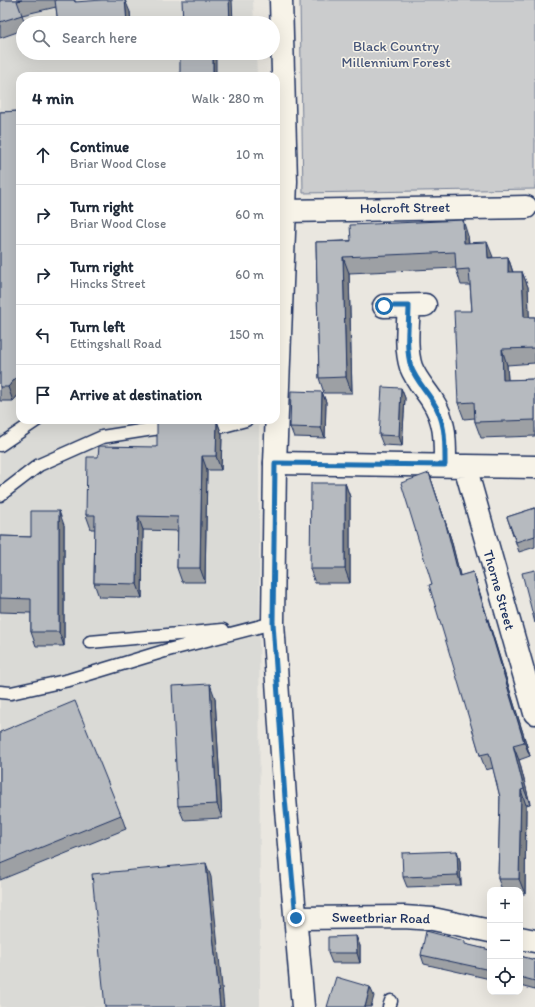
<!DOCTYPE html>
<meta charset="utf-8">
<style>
:root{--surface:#fff;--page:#f6f6f7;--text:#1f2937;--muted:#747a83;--line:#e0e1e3}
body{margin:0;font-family:Itim,sans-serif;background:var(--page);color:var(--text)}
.controls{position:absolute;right:12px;bottom:12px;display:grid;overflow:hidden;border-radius:8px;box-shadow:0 4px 16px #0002}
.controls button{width:36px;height:36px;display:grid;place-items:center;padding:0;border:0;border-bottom:1px solid var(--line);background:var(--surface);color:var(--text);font:20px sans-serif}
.stop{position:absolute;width:12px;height:12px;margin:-9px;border:3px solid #1f6fb2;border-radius:50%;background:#fff}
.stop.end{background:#1f6fb2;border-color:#fff;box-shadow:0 1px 4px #0008}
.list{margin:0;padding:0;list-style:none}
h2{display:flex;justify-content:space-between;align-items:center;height:52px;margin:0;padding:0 16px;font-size:17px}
h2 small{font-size:13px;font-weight:400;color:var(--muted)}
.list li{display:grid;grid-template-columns:26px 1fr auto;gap:12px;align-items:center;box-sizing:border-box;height:60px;padding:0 16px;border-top:1px solid var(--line)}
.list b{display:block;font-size:15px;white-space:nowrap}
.list p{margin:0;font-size:13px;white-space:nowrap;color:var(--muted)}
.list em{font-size:13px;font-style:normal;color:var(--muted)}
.icon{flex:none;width:22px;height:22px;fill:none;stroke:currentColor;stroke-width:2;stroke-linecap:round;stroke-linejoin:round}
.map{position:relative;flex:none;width:535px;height:1007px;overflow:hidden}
.search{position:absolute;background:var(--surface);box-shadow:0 4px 16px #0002;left:16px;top:16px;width:264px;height:44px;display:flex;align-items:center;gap:10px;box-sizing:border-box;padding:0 14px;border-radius:22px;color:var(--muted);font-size:15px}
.panel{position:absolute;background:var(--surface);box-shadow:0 4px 16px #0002;left:16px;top:72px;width:264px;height:352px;border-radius:12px}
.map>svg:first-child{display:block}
</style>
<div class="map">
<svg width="535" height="1007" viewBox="0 0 535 1007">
<rect width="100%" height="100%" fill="#eae7e0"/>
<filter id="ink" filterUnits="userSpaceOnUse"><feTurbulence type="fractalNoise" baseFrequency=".025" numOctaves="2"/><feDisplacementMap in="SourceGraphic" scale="8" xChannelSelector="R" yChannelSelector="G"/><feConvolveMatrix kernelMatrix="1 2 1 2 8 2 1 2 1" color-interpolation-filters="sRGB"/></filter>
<g filter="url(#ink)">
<!-- built -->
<path fill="#dadad6" d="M0,0H253L254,23H23V53H256L257,76H20V420H259L260,1007H0Z"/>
<!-- green -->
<path fill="#cbcccd" stroke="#737e96" d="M300,0H535V189L303,193Z"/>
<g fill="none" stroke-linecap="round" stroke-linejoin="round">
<defs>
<path id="service" d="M204,428L220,427L246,420
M0,445L37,420
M0,495L39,465L102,437L153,429L173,428
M90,642L223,630
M0,692L11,693L69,680L168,650L273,623
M389,1007L391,1001"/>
<path id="minor" d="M285,211L526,207
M384,306L425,305
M409,306C408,325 405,348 411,367C416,380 425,389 432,400C446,421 445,441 445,465
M275,463L535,467
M465,466L535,713
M296,918L404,917L433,919L490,931
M520,938L535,941"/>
<path id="primary" d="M281,0L286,181L275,463L273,623L285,798L303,1007"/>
</defs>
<!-- service casing -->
<use href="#service" stroke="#1b2f5e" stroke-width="15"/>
<!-- minor casing -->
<use href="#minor" stroke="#1b2f5e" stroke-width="25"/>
<!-- primary casing -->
<use href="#primary" stroke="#1b2f5e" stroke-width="25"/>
<!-- service -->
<use href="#service" stroke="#f7f3e8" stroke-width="12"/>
<!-- minor -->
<use href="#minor" stroke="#f7f3e8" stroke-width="22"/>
<!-- primary -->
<use href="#primary" stroke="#f7f3e8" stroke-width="22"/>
</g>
<!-- wall -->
<path fill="#9da0a4" stroke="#1b2f5e" d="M0,0H75V2L130,12L131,23H58L56,7L22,15L25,23H23V30L0,38Z
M20,111V393L13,401H0V112Z
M468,236L469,243L493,258L508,257L513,272H522L528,287L529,317H535V363L507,365L508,380L535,379V436L481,438L475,422V418L464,419L458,403L472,311L470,285H461L456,268L349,273L352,393H324L319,378L316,242Z
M401,388L405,398L402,446L383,445L379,435Z
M322,392L326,402L325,438L294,437L290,427Z
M217,421L222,435L221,470H207L205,582H182L177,568L178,531L143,530L142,598L99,597L94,583L95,529H91L86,515L98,457L157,447Z
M429,473L451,539L460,576L473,572L478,587L530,756L519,760L530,804L526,805L525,894H520V890H502L498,879L500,797L493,768L486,770L480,755L432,584Z
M345,483L350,497V583H315L310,569Z
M535,508V547L519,552L507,517Z
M64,525V646H36L31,632V613L0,612V536L31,537Z
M215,698L222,818L184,820L178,806Z
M0,732L121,815L126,829L0,880Z
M457,851L460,861L461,885L407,887L403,877Z
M356,936L360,946V963H332L328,953Z
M467,945L490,950V979L424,964L421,955Z
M520,956L535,960V990L520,986Z"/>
<!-- shaded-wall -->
<path fill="#7f8286" stroke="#1b2f5e" d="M125,0L130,12L131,23H127Z
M229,0H232L233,23H230Z
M213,53H216V76H213Z
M463,220L468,236L470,259L464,243Z
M487,242L493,257L488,258Z
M343,257L349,273L352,393L346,377Z
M508,257L513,273L508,272Z
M522,272L528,287L530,333L524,317Z
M502,349L507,365L509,396L503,380Z
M20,373V393L13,401L8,387Z
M401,388L405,398L402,446L399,436Z
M322,392L326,402L325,438L321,428Z
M217,421L222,435L221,470L216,456Z
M202,456L207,470L205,582L200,568Z
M429,473L451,539L464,591L459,576Z
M345,483L350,497V583L345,569Z
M59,511L64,525V646L59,632Z
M138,516L143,530L142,598L137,584Z
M473,572L478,587L530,756L524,742Z
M210,684L215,698L222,818L217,804Z
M513,745L519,760L530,804L524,789Z
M521,790L526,805L525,894L519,879Z
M457,851L460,861L461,885L458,875Z
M206,863L211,877L224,1007H220Z
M356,936L360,946V963L357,953Z
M370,987L374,996L371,1007H365Z"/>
<!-- building -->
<path fill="#b6babf" stroke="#1b2f5e" d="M0,0H22L17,1L22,15L0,22Z
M55,0H74L75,2L102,0H125L127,23H58Z
M182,0H229L230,22L183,23Z
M180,53H213V76H180Z
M20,111V373L8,387H0V112Z
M463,220L464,243L487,242L488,258L508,257V272H522L524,317H535V348L502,349L503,380L535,379V420L475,422L474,402L458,403L454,311H472L469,269L456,270L455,252L343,257L346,377L319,378L316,242L351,241L350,225Z
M382,387L401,388L399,436L379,435Z
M291,391L322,392L321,428L290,427Z
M217,421L216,456H202L200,568H177L178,517L138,516L137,584L94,583L95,515H86L87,457H98L99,446L157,447V422Z
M429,473L446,525L459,576L473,572L524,742L513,745L524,789L521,790L519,879H498L500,797L489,753L480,755L429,585L432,584L401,483Z
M311,483H345V569H310Z
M535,508V536L516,542L507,517Z
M31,511H59V632H31V599L0,598V536L31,537Z
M535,570V623L522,573Z
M210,684L217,804L178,806L172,686Z
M75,701L121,815L0,864V732Z
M457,851L458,875L403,877L402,853Z
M206,863L220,1007H105L92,874Z
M426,931L465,941V944L490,950V970L421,955Z
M356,936L357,953H328V937Z
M520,956L535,960V981L520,977Z
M336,977L370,987L365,1007H327Z"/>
</g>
<g fill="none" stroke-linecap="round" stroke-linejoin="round" filter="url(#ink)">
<!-- route -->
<path stroke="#1f6fb2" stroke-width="5" d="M296,918L285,798L273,623L275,463L445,465C445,441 446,421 432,400C425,389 416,380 411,367C405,348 409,325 409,306H384"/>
</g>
<g text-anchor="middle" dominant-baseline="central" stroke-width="3" stroke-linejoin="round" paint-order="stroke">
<!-- park labels -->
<g font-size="14" fill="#47567a" stroke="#f7f3e8">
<text x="396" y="46">Black Country<tspan x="396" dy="16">Millennium Forest</tspan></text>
</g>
<!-- street labels -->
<g font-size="14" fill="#1b2f5e" stroke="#f7f3e8">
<text transform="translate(405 208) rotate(-1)">Holcroft Street</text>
<text transform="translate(499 590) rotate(74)">Thorne Street</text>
<text transform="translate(381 918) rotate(1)">Sweetbriar Road</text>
</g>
</g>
</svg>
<div class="controls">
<button>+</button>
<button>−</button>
<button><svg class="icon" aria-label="locate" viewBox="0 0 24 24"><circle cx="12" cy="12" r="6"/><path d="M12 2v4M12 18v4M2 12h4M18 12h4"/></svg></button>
</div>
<div class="stop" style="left:384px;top:306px"></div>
<div class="stop end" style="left:296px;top:918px"></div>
<div class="search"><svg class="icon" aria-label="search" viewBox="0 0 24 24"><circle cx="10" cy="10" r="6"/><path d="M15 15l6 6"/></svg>Search here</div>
<section class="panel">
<h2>4 min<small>Walk · 280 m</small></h2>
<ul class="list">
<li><svg class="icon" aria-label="ahead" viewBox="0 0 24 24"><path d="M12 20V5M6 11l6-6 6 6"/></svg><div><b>Continue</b><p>Briar Wood Close</p></div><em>10 m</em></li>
<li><svg class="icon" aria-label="right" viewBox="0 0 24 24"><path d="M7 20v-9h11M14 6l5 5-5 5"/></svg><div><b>Turn right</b><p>Briar Wood Close</p></div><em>60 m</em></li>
<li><svg class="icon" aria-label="right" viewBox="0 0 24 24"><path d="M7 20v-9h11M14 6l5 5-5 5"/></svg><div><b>Turn right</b><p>Hincks Street</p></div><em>60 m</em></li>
<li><svg class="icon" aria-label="left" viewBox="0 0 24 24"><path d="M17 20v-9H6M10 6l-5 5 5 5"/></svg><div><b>Turn left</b><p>Ettingshall Road</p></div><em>150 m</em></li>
<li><svg class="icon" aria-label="arrive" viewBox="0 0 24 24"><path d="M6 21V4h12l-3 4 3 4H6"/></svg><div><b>Arrive at destination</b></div></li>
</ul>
</section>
</div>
